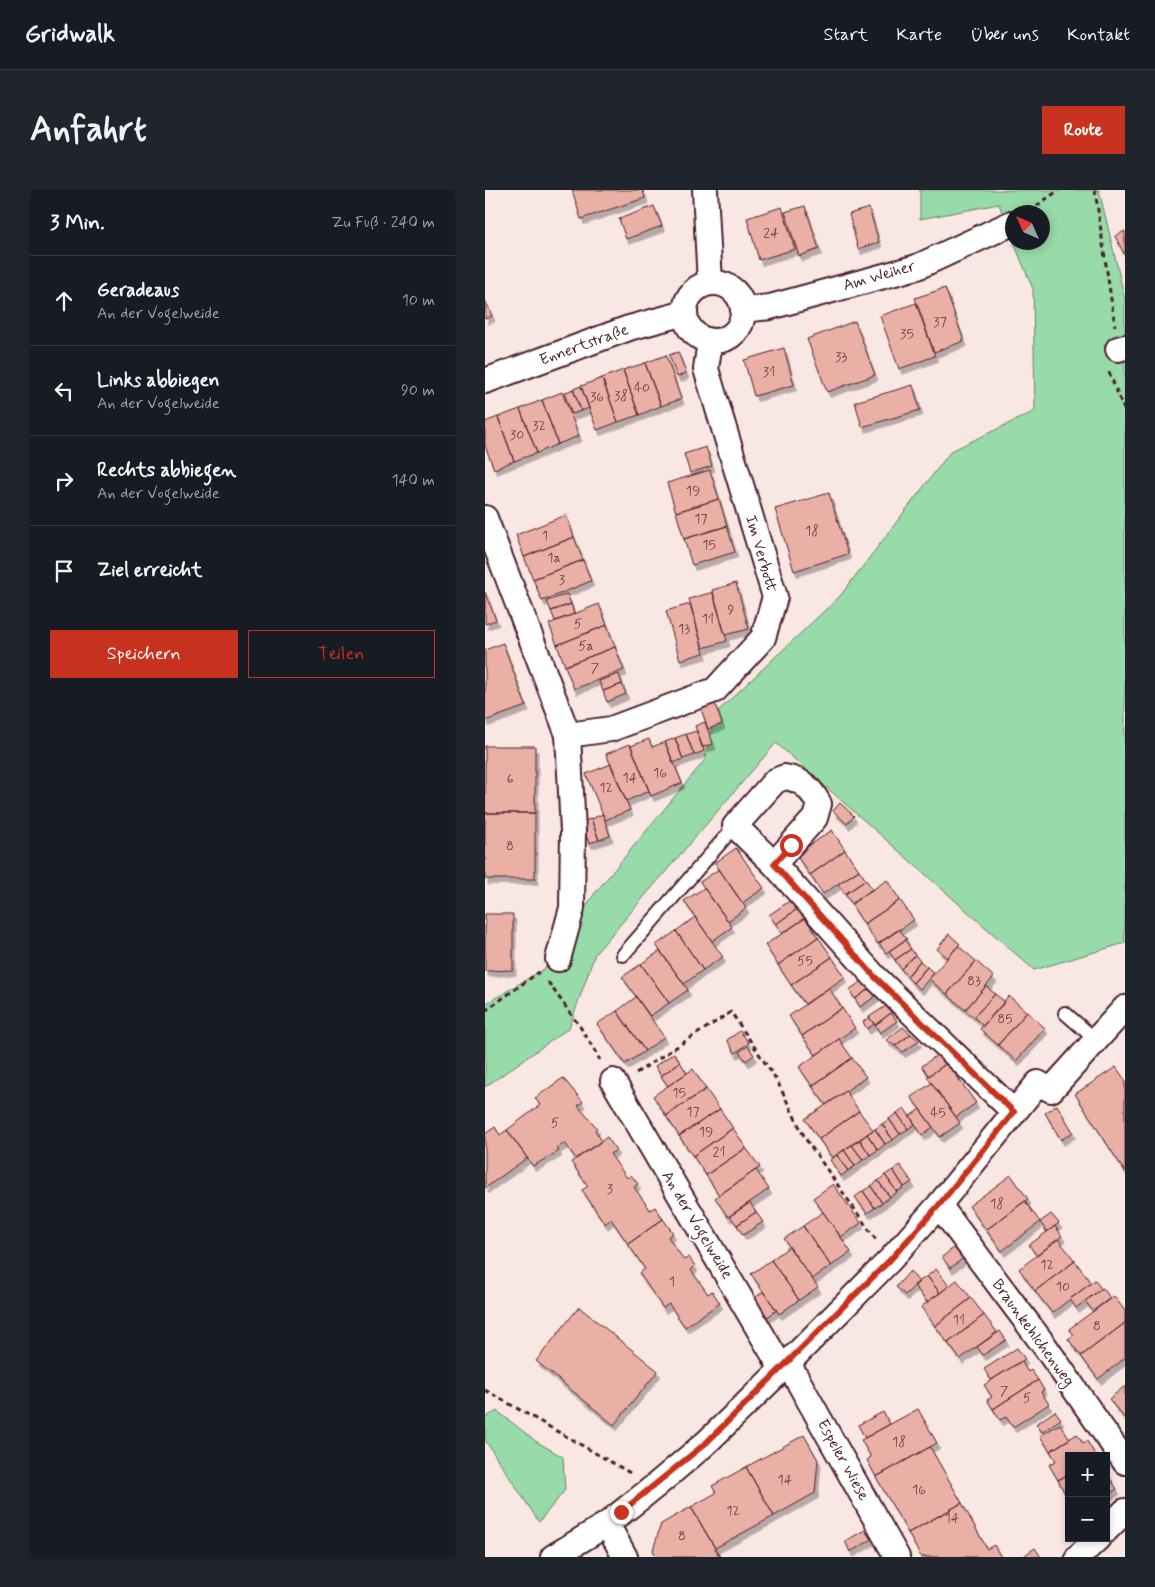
<!DOCTYPE html>
<html lang="de">
<meta charset="utf-8">
<style>
:root{--surface:#171b24;--page:#20242c;--text:#f1f3f6;--muted:#9ea1a6;--line:#363941;--accent:#c8321e}
body{margin:0;font-family:Mynerve,sans-serif;background:var(--page);color:var(--text)}
.controls{position:absolute;right:15px;bottom:15px;display:grid;overflow:hidden;border-radius:0px;box-shadow:0 2px 8px #0003}
.controls button{width:45px;height:45px;display:grid;place-items:center;padding:0;border:0;border-bottom:1px solid var(--line);background:var(--surface);color:var(--text);font:25px sans-serif}
.compass{position:absolute;left:520px;top:15px;width:45px;height:45px;border-radius:50%;background:var(--surface);box-shadow:0 2px 8px #0003;rotate:315deg}
.stop{position:absolute;width:15px;height:15px;margin:-11px;border:4px solid #c8321e;border-radius:50%;background:#fff}
.stop.end{background:#c8321e;border-color:#fff;box-shadow:0 1px 5px #0008}
.list{margin:0;padding:0;list-style:none}
h2{display:flex;justify-content:space-between;align-items:center;height:65px;margin:0;padding:0 20px;font-size:21px}
h2 small{font-size:16px;font-weight:400;color:var(--muted)}
.list li{display:grid;grid-template-columns:32px 1fr auto;gap:15px;align-items:center;box-sizing:border-box;height:90px;padding:0 20px;border-top:1px solid var(--line)}
.list b{display:block;font-size:19px;white-space:nowrap}
.list p{margin:0;font-size:16px;white-space:nowrap;color:var(--muted)}
.list em{font-size:16px;font-style:normal;color:var(--muted)}
.actions{display:flex;gap:10px;padding:15px 20px}
.actions a{flex:1;padding:11px 0;border:1px solid var(--accent);border-radius:0px;text-align:center;font-size:18px;color:var(--accent)}
.actions .main{background:var(--accent);color:#fff}
.icon{flex:none;width:28px;height:28px;fill:none;stroke:currentColor;stroke-width:2;stroke-linecap:round;stroke-linejoin:round}
.map{position:relative;flex:none;width:640px;height:1367px;overflow:hidden;border-radius:0px}
header{display:flex;align-items:center;gap:30px;box-sizing:border-box;height:70px;padding:0 25px;background:var(--surface);border-bottom:1px solid var(--line)}
header strong{font-size:24px}
nav{display:flex;gap:28px;margin-inline-start:auto;font-size:18px}
.intro{display:flex;align-items:center;justify-content:space-between;box-sizing:border-box;height:120px;padding:0 30px}
h1{margin:0;font-size:35px}
.button{padding:12px 22px;border-radius:0px;background:var(--accent);color:#fff;font-size:18px;font-weight:700}
main{display:flex;gap:30px;padding:0 30px}
aside{flex:1;background:var(--surface);border-radius:0px;box-shadow:0 2px 8px #0003}
.map>svg:first-child{display:block}
</style>
<header>
<strong>Gridwalk</strong>
<nav><a>Start</a><a>Karte</a><a>Über uns</a><a>Kontakt</a></nav>
</header>
<div class="intro"><h1>Anfahrt</h1><a class="button">Route</a></div>
<main>
<aside>
<h2>3 Min.<small>Zu Fuß · 240 m</small></h2>
<ul class="list">
<li><svg class="icon" aria-label="ahead" viewBox="0 0 24 24"><path d="M12 20V5M6 11l6-6 6 6"/></svg><div><b>Geradeaus</b><p>An der Vogelweide</p></div><em>10 m</em></li>
<li><svg class="icon" aria-label="left" viewBox="0 0 24 24"><path d="M17 20v-9H6M10 6l-5 5 5 5"/></svg><div><b>Links abbiegen</b><p>An der Vogelweide</p></div><em>90 m</em></li>
<li><svg class="icon" aria-label="right" viewBox="0 0 24 24"><path d="M7 20v-9h11M14 6l5 5-5 5"/></svg><div><b>Rechts abbiegen</b><p>An der Vogelweide</p></div><em>140 m</em></li>
<li><svg class="icon" aria-label="arrive" viewBox="0 0 24 24"><path d="M6 21V4h12l-3 4 3 4H6"/></svg><div><b>Ziel erreicht</b></div></li>
</ul>
<div class="actions"><a class="main">Speichern</a><a>Teilen</a></div>
</aside>
<div class="map">
<svg width="640" height="1367" viewBox="0 0 640 1367">
<defs>
<filter id="shadow"><feDropShadow dx="3" dy="5.5" stdDeviation="0" flood-color="#0004"/></filter>
</defs>
<rect width="100%" height="100%" fill="#f9e7e4"/>
<filter id="ink" filterUnits="userSpaceOnUse"><feTurbulence type="fractalNoise" baseFrequency=".02" numOctaves="2"/><feDisplacementMap in="SourceGraphic" scale="10" xChannelSelector="R" yChannelSelector="G"/><feConvolveMatrix kernelMatrix="1 2 1 2 8 2 1 2 1" color-interpolation-filters="sRGB"/></filter>
<g filter="url(#ink)">
<!-- green -->
<path fill="#96dba8" stroke="#707d6a" d="M435,0H614L640,109V753L549,780L291,553L110,764L84,838L0,897V814L59,779L110,703L219,571L231,523L355,406L466,261L550,221L548,99L529,53L558,52V22H528L527,48L514,14L435,29Z
M12,1221L52,1252L78,1267L80,1300L54,1332L0,1250V1228Z"/>
<!-- building -->
<path fill="#eab0a6" stroke="#4a1f2b" filter="url(#shadow)" d="M87,0H158L160,8L96,29Z
M169,16L177,36L141,49L134,29Z
M320,16L334,59L314,66L300,22Z
M297,17L310,59L274,70L262,28Z
M384,18L394,52L373,59L364,24Z
M640,41V66L630,46Z
M460,98L479,151L449,162L430,108Z
M0,110L7,126L0,129Z
M431,113L450,166L414,179L395,126Z
M370,131L390,185L342,202L322,149Z
M299,158L309,195L269,206L259,170Z
M193,162L201,183L192,187L184,165Z
M181,165L196,209L176,216L160,173Z
M160,173L176,216L154,225L138,180Z
M138,180L154,225L133,232L117,188Z
M117,188L133,232L112,240L96,196Z
M428,195L435,220L377,237L370,212Z
M96,196L104,218L96,221L88,199Z
M88,199L96,221L87,224L79,203Z
M77,202L94,246L73,254L57,210Z
M57,210L73,254L52,263L35,219Z
M35,219L52,263L29,271L13,227Z
M13,227L29,271L9,279L0,256V232Z
M221,257L227,276L205,283L199,264Z
M225,280L234,309L191,322L182,293Z
M344,303L363,364L309,381L290,319Z
M234,309L242,336L199,349L191,322Z
M81,325L89,347L39,367L31,345Z
M242,336L250,362L207,375L199,349Z
M89,347L98,370L48,389L39,367Z
M98,370L106,391L57,411L48,389Z
M251,393L264,439L240,445L227,400Z
M0,402L11,430L0,434Z
M228,402L242,451L218,458L204,409Z
M82,404L86,414L66,421L62,411Z
M86,414L89,424L70,431L66,421Z
M114,414L122,435L72,455L64,434Z
M205,414L219,463L195,470L181,421Z
M122,435L130,457L80,476L72,455Z
M18,453L41,516L0,531V460Z
M130,457L139,480L89,499L80,476Z
M134,484L137,494L118,501L114,491Z
M137,494L141,504L122,512L118,501Z
M230,514L237,534L223,539L216,519Z
M220,532L228,554L217,557L210,536Z
M212,541L219,561L209,565L201,544Z
M201,544L209,565L198,569L190,548Z
M190,548L198,569L188,573L180,552Z
M164,549L167,557L180,552L197,593L166,606L146,556Z
M145,554L164,601L141,611L121,564Z
M0,556H50V623H0Z
M126,574L145,620L120,630L101,584Z
M355,613L369,626L362,634L348,621Z
M0,623H50V689H0Z
M118,624L125,646L114,650L106,629Z
M106,629L114,650L104,653L96,632Z
M347,640L360,660L325,685L311,665Z
M251,658L279,698L257,713L230,673Z
M360,660L374,680L338,704L325,685Z
M234,679L261,718L243,731L215,692Z
M374,680L381,690L360,704L353,694Z
M381,690L387,699L367,714L360,704Z
M402,690L415,710L379,734L366,714Z
M219,698L247,737L227,751L199,711Z
M309,708L315,717L291,734L284,725Z
M415,710L429,730L393,754L379,734Z
M315,717L322,727L297,744L291,734Z
M0,724H28V780L0,781Z
M210,727L238,767L218,780L191,741Z
M320,728L333,747L293,775L280,755Z
M414,739L422,749L401,763L394,753Z
M191,741L218,780L199,794L171,755Z
M464,744L475,754L462,768L452,759Z
M333,747L347,767L306,795L293,775Z
M420,750L426,759L410,770L404,761Z
M473,756L491,771L462,804L444,789Z
M426,759L430,765L416,779L410,770Z
M175,761L203,800L184,813L156,774Z
M430,765L435,771L422,786L416,779Z
M347,767L360,787L320,814L306,795Z
M435,771L442,777L428,793L422,787Z
M491,771L509,787L480,820L462,804Z
M156,774L184,813L165,826L137,787Z
M442,777L449,783L435,799L428,793Z
M380,789L385,798L370,809L364,800Z
M501,796L510,804L489,827L480,820Z
M344,798L357,818L317,846L304,826Z
M385,798L391,806L375,817L370,809Z
M510,804L520,812L498,836L489,827Z
M524,806L542,822L513,855L495,839Z
M151,807L179,847L160,861L132,821Z
M401,816L406,823L390,835L384,827Z
M357,818L370,838L331,865L317,846Z
M132,821L160,861L140,874L112,834Z
M542,822L560,838L531,871L513,855Z
M406,823L412,831L395,843L390,835Z
M384,827L389,834L382,839L378,832Z
M418,837L426,844L410,856L401,850Z
M255,841L264,853L250,863L242,850Z
M426,844L434,851L418,862L410,856Z
M354,849L367,868L327,896L314,877Z
M263,856L269,865L261,871L254,862Z
M189,863L195,872L176,886L170,876Z
M455,863L462,873L444,886L437,876Z
M367,868L381,887L341,915L327,896Z
M195,872L202,883L183,896L176,886Z
M462,873L491,913L471,927L442,887Z
M631,877L640,890V982L590,904Z
M208,879L221,899L181,926L168,906Z
M78,888L98,912L93,916L112,938L110,940L117,951L91,969L80,953L72,958L74,961L48,976L22,940L55,915L50,908Z
M447,893L475,933L455,947L426,907Z
M221,899L235,919L194,946L181,926Z
M361,901L374,921L334,949L320,929Z
M572,915L588,942L576,950L560,923Z
M419,918L430,934L423,939L412,923Z
M235,919L248,938L208,966L194,946Z
M435,919L448,937L437,945L425,926Z
M374,921L388,940L347,968L334,949Z
M412,923L423,939L415,944L404,929Z
M404,929L415,944L408,950L397,934Z
M397,934L408,950L400,954L390,939Z
M10,937L15,945L22,940L42,968L0,998V944Z
M248,938L261,958L221,985L208,966Z
M390,939L400,954L393,960L382,944Z
M382,944L393,960L385,965L375,950Z
M122,947L131,960L125,964L142,988L146,985L153,994L149,997L165,1020L170,1017L178,1029L143,1054L126,1029L120,1034L97,1000L103,996L86,972Z
M375,950L385,965L378,970L367,955Z
M367,955L378,970L370,976L359,960Z
M261,958L275,977L234,1005L221,985Z
M359,960L370,976L363,981L352,965Z
M352,965L363,981L356,986L345,970Z
M415,975L427,992L419,997L408,980Z
M271,980L284,999L243,1027L230,1008Z
M408,980L419,997L412,1002L400,985Z
M400,985L412,1002L405,1007L393,991Z
M526,985L543,1009L501,1040L484,1016Z
M393,991L405,1007L397,1013L386,996Z
M348,994L376,1033L356,1047L328,1008Z
M386,996L397,1013L390,1018L378,1001Z
M378,1001L390,1018L382,1023L370,1007Z
M540,1011L555,1032L517,1061L501,1040Z
M265,1013L271,1022L252,1035L245,1026Z
M271,1022L278,1032L258,1045L252,1035Z
M338,1022L366,1062L346,1076L318,1036Z
M566,1024L574,1033L562,1042L555,1032Z
M178,1029L188,1043L183,1047L199,1070L204,1067L210,1076L206,1080L223,1104L227,1101L235,1113L200,1137L184,1114L178,1118L154,1083L160,1079L143,1054Z
M318,1036L346,1076L327,1089L299,1049Z
M570,1036L577,1046L552,1066L544,1055Z
M573,1049L590,1071L550,1101L534,1079Z
M474,1054L483,1065L465,1078L457,1067Z
M304,1057L333,1097L314,1110L286,1070Z
M286,1070L314,1110L294,1124L266,1084Z
M590,1071L606,1093L567,1123L550,1101Z
M451,1079L464,1096L455,1103L442,1086Z
M425,1081L434,1092L420,1105L411,1097Z
M442,1086L455,1103L442,1112L429,1095Z
M472,1090L486,1108L450,1136L436,1117Z
M610,1090L616,1099L591,1118L585,1109Z
M618,1098L625,1108L608,1121L600,1111Z
M278,1102L292,1120L281,1128L268,1109Z
M629,1106L640,1121V1133L596,1166L583,1149L589,1145L584,1139Z
M486,1108L499,1125L463,1153L450,1136Z
M94,1117L173,1181L129,1235L51,1171Z
M499,1125L512,1142L475,1169L463,1153Z
M640,1133V1168L613,1189L596,1166Z
M515,1141L521,1150L498,1165L492,1157Z
M532,1158L540,1169L506,1190L499,1179Z
M536,1171L543,1182L546,1180L553,1190L508,1219L502,1210L507,1207L499,1195Z
M553,1190L559,1200L556,1202L564,1214L528,1237L521,1227L515,1230L508,1219Z
M640,1196V1229L624,1209Z
M433,1219L452,1253L391,1287L382,1270L386,1267L376,1250Z
M570,1221L576,1229L557,1242L551,1234Z
M398,1222L405,1234L380,1248L373,1235Z
M575,1234L585,1249L565,1261L555,1246Z
M592,1244L598,1253L602,1251L611,1266H584V1284L573,1290L564,1275L571,1271L565,1261Z
M319,1245L333,1270L330,1303L289,1326L261,1277Z
M445,1257L477,1313L423,1343L391,1287Z
M261,1277L289,1326L230,1358L206,1317L231,1303L227,1296Z
M621,1282L632,1299L621,1306Z
M584,1284V1312L573,1290Z
M477,1313L502,1359L509,1355L516,1367H436L423,1343Z
M206,1317L235,1367H171L168,1360L176,1334Z
M380,1340L386,1350L365,1362L360,1351Z
M550,1358L556,1367H541L540,1365Z"/>
<g fill="none" stroke-linecap="round" stroke-linejoin="round">
<defs>
<path id="lane" d="M138,765L250,636
M580,823L611,850"/>
<path id="street" d="M220,0L225,93
M200 122a29 29 0 1 1 58 0a29 29 0 1 1-58 0Z
M258,120L285,117L432,77L525,34
M633,159L640,157
M0,191L144,138L200,123
M0,328L83,545L88,641L87,718L73,769
M83,545L126,539L230,500L278,448L290,407L221,179L225,151
M300,587C318,590 326,599 334,614L330,628L289,674L250,636L290,591Z
M289,674L389,786L529,922
M128,891L297,1179
M454,1015L559,1155L640,1272
M303,1173L412,1367
M122,1334L140,1367
M621,1340L640,1321
M68,1367L122,1334L169,1297L221,1253L297,1179L405,1070L454,1015L553,893L566,900L640,818
M593,1367L613,1348"/>
</defs>
<!-- lane casing -->
<use href="#lane" stroke="#4a1f2b" stroke-width="16"/>
<!-- street casing -->
<use href="#street" stroke="#4a1f2b" stroke-width="28"/>
<!-- path -->
<path stroke="#4a1f2b" stroke-width="3" stroke-dasharray="5 4" stroke-linecap="butt" d="M610,0L630,136
M544,21L574,0
M624,182L640,222
M63,792L98,841L115,870
M0,821L54,782
M151,883L246,822L291,889L320,948L391,1050
M0,1200L147,1284"/>
<!-- lane -->
<use href="#lane" stroke="#fff" stroke-width="12"/>
<!-- street -->
<use href="#street" stroke="#fff" stroke-width="24"/>
</g>
</g>
<g fill="none" stroke-linecap="round" stroke-linejoin="round" filter="url(#ink)">
<!-- route -->
<path stroke="#c8321e" stroke-width="6" d="M136,1322L221,1253L405,1070L454,1015L529,922L389,786L289,674L306,655"/>
</g>
<g text-anchor="middle" dominant-baseline="central" stroke-width="4" stroke-linejoin="round" paint-order="stroke">
<!-- number labels -->
<g font-size="14" fill="#72434a">
<text x="286" y="43">24</text>
<text x="455" y="132">37</text>
<text x="422" y="144">35</text>
<text x="356" y="167">33</text>
<text x="284" y="182">31</text>
<text x="157" y="198">40</text>
<text x="136" y="206">38</text>
<text x="112" y="207">36</text>
<text x="54" y="236">32</text>
<text x="32" y="245">30</text>
<text x="208" y="301">19</text>
<text x="216" y="329">17</text>
<text x="327" y="341">18</text>
<text x="60" y="346">1</text>
<text x="224" y="355">15</text>
<text x="69" y="368">1a</text>
<text x="77" y="390">3</text>
<text x="246" y="420">9</text>
<text x="223" y="429">11</text>
<text x="93" y="434">5</text>
<text x="199" y="439">13</text>
<text x="101" y="456">5a</text>
<text x="110" y="478">7</text>
<text x="175" y="583">16</text>
<text x="145" y="588">14</text>
<text x="25" y="589">6</text>
<text x="121" y="598">12</text>
<text x="25" y="656">8</text>
<text x="320" y="771">55</text>
<text x="489" y="791">83</text>
<text x="520" y="829">85</text>
<text x="194" y="903">15</text>
<text x="208" y="922">17</text>
<text x="453" y="923">45</text>
<text x="70" y="933">5</text>
<text x="221" y="942">19</text>
<text x="234" y="962">21</text>
<text x="125" y="999">3</text>
<text x="512" y="1014">18</text>
<text x="562" y="1075">12</text>
<text x="187" y="1092">1</text>
<text x="578" y="1097">10</text>
<text x="474" y="1130">11</text>
<text x="612" y="1136">8</text>
<text x="519" y="1201">7</text>
<text x="542" y="1208">5</text>
<text x="414" y="1252">18</text>
<text x="300" y="1290">14</text>
<text x="434" y="1300">16</text>
<text x="248" y="1321">12</text>
<text x="467" y="1328">14</text>
<text x="197" y="1346">8</text>
</g>
<!-- street labels -->
<g font-size="16" fill="#4a1f2b" stroke="#fff">
<text transform="translate(394 86) rotate(-16)">Am Weiher</text>
<text transform="translate(99 155) rotate(-20)">Ennertstraße</text>
<text transform="translate(276 364) rotate(74)">Im Verbott</text>
<text transform="translate(212 1035) rotate(59)">An der Vogelweide</text>
<text transform="translate(548 1143) rotate(54)">Braunkehlchenweg</text>
<text transform="translate(358 1270) rotate(61)">Espeler Wiese</text>
</g>
</g>
</svg>
<div class="controls">
<button>+</button>
<button>−</button>
</div>
<svg class="compass" viewBox="-18 -18 36 36"><path d="M0-13l5 13h-10z" fill="#e53935"/><path d="M0 13l5-13h-10z" fill="#9ea1a6"/></svg>
<div class="stop" style="left:306px;top:655px"></div>
<div class="stop end" style="left:136px;top:1322px"></div>
</div>
</main>
